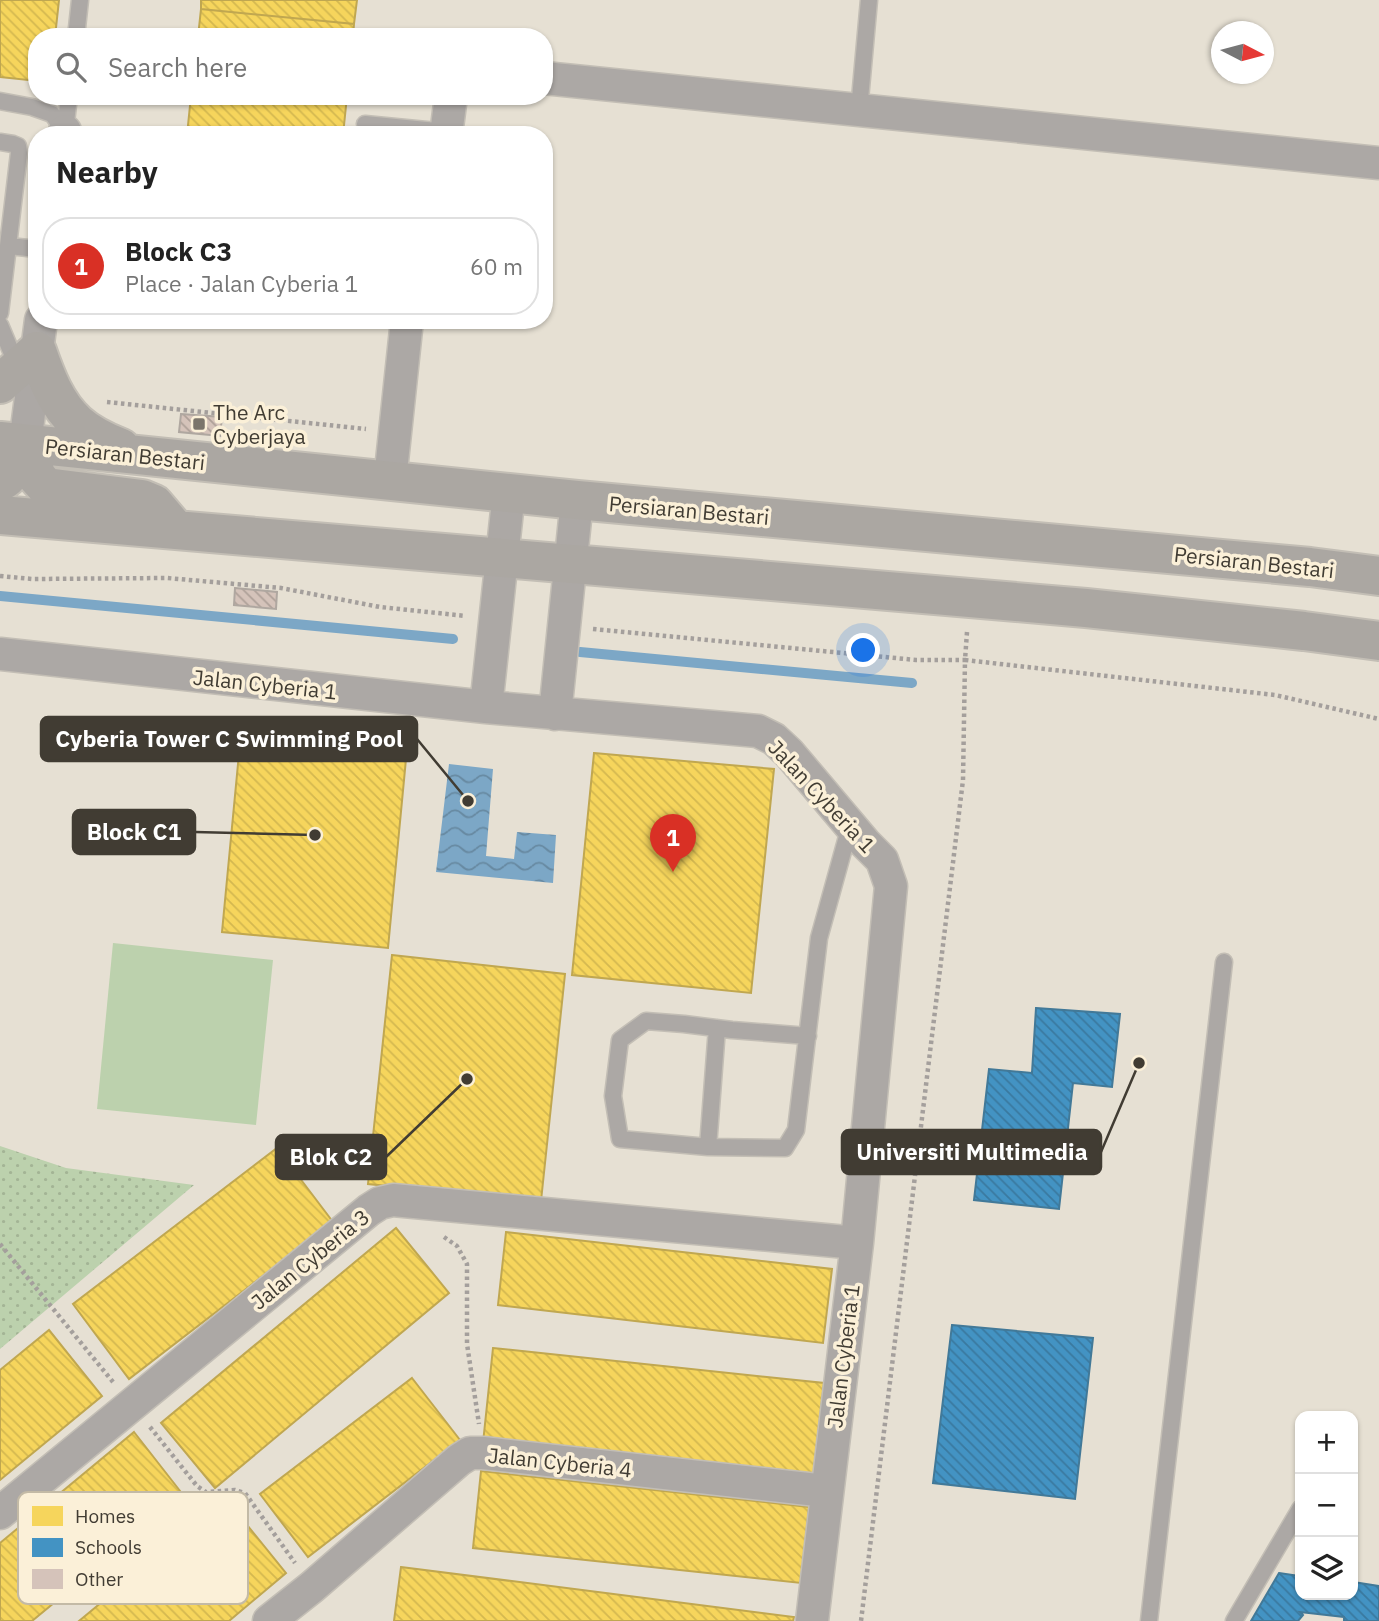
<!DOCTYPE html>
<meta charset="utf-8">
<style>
:root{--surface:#fff;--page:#f6f6f6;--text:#222;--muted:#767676;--line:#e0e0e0;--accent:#d93025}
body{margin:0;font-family:"IBM Plex Sans",sans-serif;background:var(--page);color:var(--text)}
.controls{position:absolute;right:21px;bottom:21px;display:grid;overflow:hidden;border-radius:14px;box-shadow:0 2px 5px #0004}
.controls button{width:63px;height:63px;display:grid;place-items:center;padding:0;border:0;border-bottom:2px solid var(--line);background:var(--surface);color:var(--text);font:35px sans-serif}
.compass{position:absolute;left:1211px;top:21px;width:63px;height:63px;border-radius:50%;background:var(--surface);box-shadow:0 2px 5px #0004;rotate:96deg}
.you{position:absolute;left:864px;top:651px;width:24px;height:24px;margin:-18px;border:5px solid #fff;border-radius:50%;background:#1a73e8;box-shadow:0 0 0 10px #1a73e833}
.badge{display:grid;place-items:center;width:46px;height:46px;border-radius:50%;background:var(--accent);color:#fff;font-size:23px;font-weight:700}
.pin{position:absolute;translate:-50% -58px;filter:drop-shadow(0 2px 4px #0008)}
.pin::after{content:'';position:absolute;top:37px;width:24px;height:21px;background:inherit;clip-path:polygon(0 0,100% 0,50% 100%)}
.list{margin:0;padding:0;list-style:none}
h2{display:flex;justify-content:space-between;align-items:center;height:91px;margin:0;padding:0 28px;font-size:30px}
h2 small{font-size:23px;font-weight:400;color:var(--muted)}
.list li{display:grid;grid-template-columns:46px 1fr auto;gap:21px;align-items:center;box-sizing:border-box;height:98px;margin:0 14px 14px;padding:0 14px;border:2px solid var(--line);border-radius:28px}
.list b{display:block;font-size:26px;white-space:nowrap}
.list p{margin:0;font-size:23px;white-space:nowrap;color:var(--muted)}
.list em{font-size:23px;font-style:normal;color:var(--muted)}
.icon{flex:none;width:38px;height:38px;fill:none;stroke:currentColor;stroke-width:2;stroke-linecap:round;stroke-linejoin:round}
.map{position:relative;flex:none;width:1379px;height:1621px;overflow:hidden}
.search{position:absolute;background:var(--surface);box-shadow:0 2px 5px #0004;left:28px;top:28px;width:525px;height:77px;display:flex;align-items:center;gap:18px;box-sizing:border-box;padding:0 24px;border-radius:28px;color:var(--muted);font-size:26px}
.panel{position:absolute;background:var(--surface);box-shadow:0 2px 5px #0004;left:28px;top:126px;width:525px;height:203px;border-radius:28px}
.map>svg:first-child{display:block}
</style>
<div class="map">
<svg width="1379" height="1621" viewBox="0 0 1379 1621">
<defs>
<pattern id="park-dots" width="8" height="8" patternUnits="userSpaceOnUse" patternTransform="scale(1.75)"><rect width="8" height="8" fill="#bcd1ad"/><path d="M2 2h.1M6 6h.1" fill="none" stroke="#a3b495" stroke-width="1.8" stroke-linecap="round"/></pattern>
<pattern id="water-waves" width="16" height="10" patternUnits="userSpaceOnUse" patternTransform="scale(1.75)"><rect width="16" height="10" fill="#7ca7c6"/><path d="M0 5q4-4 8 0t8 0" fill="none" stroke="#6789a1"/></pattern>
<pattern id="homes-back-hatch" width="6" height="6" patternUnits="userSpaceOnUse" patternTransform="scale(1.75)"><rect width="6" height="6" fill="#f6d55c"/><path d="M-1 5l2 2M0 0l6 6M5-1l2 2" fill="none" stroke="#d4b850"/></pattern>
<pattern id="schools-back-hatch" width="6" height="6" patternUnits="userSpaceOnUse" patternTransform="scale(1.75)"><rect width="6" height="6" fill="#4393c3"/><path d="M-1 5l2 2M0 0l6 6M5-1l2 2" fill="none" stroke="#3a799f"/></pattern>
<pattern id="building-back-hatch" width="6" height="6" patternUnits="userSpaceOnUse" patternTransform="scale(1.75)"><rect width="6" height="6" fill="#d5c3ba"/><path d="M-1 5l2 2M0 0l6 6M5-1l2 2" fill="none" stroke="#aea098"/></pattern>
</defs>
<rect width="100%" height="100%" fill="#e6e0d3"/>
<!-- grass -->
<path fill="#bcd1ad" d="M113,943L273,960L256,1125L97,1109Z"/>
<!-- park -->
<path fill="url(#park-dots)" d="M0,1146L66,1168L194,1185L0,1349Z"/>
<!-- water -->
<path fill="url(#water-waves)" d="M449,764L493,769L486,856L514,859L517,832L556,835L553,883L436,872Z"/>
<!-- homes -->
<path fill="url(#homes-back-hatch)" stroke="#c0a750" stroke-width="2" d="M0,0H59L55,37H37V81L0,77Z
M201,0H357L354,24L201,9Z
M201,9L354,24L353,37H198Z
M191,96H347L343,135H187Z
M242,722L408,738L388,948L222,932Z
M594,753L774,769L751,993L572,975Z
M392,955L565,974L541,1201L368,1184Z
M277,1148L333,1222L129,1379L73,1304Z
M396,1228L449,1293L215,1488L161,1423Z
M506,1232L832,1269L823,1343L498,1305Z
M49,1330L102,1396L0,1480V1370Z
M493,1348L824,1383L813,1478L483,1443Z
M412,1378L460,1440L308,1557L260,1494Z
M134,1432L184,1496L32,1621H0V1543Z
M481,1471L809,1507L801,1583L473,1548Z
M226,1499L286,1573L229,1621H79Z
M401,1567L794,1617L793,1621H394Z"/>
<!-- schools -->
<path fill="url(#schools-back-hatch)" stroke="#427998" stroke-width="2" d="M1036,1008L1120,1014L1112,1087L1073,1083L1059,1209L974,1200L989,1069L1032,1073Z
M952,1325L1093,1338L1075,1499L933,1483Z
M1279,1573L1300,1576V1595H1353V1582L1379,1586V1621H1344V1617L1300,1612L1303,1615L1298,1621H1251Z"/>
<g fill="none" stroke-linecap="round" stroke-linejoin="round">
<!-- stream -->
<path stroke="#7ca7c6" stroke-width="10" d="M0,596L453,639
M580,652L912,683"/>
</g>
<!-- building -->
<path fill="url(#building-back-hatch)" stroke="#afa7a0" stroke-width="2" d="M181,414L222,417L220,436L179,432Z
M235,588L277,592L276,609L234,605Z"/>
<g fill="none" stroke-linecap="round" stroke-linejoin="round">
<defs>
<path id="service" d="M76,37L80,0
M0,101L32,107L52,114L65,131
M859,110L869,0
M365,124L447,132
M65,131L69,96
M0,142L13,144L18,146L19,153L0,313
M9,246L37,249
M0,325L18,368
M808,1036L732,1030L684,1024L646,1021L620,1040L613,1096L620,1139L708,1147L785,1148L796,1130L819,938L850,826
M708,1147L717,1028
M1149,1621L1224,962
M1234,1621L1300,1509"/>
<path id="minor" d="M544,78L1379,163
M64,135L65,131
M446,135L451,96
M25,444L41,320
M390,480L407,320
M0,654L486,707L758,731L774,739L789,753L865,843L882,860L891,886L857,1243L812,1621
M486,707L509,492
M555,714L577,500
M0,1513L369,1210L380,1203L393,1200L857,1243
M269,1621L312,1587L459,1460L470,1453H483L826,1491"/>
<path id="secondary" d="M0,384L37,351C46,377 56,404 77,423C89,434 106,442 121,448
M0,441L577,500L1310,567L1379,576
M25,444L37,477L46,487L142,499L154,504L176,530
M0,482C14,476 19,457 25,444
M0,515L1086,608L1304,631L1379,641"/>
</defs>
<!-- service casing -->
<use href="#service" stroke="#c3beb5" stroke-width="19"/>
<!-- minor casing -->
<use href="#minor" stroke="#c3beb5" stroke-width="35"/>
<!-- secondary casing -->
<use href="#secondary" stroke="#c3beb5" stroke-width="42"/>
<!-- path -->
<path stroke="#a49f9c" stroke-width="4.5" stroke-dasharray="3.5 3.5" stroke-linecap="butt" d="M107,402L366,429
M0,576L32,579L167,578L281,588L380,607L466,616
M593,629L916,660H965L963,780L861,1621
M967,632L965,660L1275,695L1379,719
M444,1237L457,1246L467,1264V1344L479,1424
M0,1244L113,1382
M150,1427L197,1486L206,1492L235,1490L245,1493L295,1563"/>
<!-- service -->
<use href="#service" stroke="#aca8a5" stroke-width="16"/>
<!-- minor -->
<use href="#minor" stroke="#aca8a5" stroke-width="32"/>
<!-- secondary -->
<use href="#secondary" stroke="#aba7a2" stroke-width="38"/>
</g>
<!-- markers -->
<rect fill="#7b756b" stroke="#fbf0d8" stroke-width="2.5" x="192" y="417" width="14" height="14" rx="3.5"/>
<g text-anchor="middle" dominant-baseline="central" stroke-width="7" stroke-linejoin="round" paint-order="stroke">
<!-- poi labels -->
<g font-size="21" fill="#413c33" stroke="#fbf0d8" text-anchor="start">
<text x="213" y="412">The Arc<tspan x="213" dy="24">Cyberjaya</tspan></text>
</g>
<!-- street labels -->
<g font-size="21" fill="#413c33" stroke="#fbf0d8">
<text transform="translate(125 454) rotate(6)">Persiaran Bestari</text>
<text transform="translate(689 510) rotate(5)">Persiaran Bestari</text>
<text transform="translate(1254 562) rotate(6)">Persiaran Bestari</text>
<text transform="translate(265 684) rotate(6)">Jalan Cyberia 1</text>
<text transform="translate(822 796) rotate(47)">Jalan Cyberia 1</text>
<text transform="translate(310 1259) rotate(-39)">Jalan Cyberia 3</text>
<text transform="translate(843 1356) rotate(-83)">Jalan Cyberia 1</text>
<text transform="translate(560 1462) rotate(6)">Jalan Cyberia 4</text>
</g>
</g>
<!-- legend -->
<rect x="18" y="1492" width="230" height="112" rx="10" fill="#fbf0d8" stroke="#c3baa6" stroke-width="2"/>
<rect x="32" y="1506" width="31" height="20" fill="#f6d55c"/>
<rect x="32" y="1538" width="31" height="19" fill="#4393c3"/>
<rect x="32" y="1569" width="31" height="20" fill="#d5c3ba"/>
<g font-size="19" fill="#413c33">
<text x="75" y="1523">Homes</text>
<text x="75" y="1554">Schools</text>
<text x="75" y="1586">Other</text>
</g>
<!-- callouts -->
<path fill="none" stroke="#413c33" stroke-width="2.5" d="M468 801L417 739M315 835L195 832M1139 1063L1101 1152M467 1079L386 1157"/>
<g fill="#413c33" stroke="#fbf0d8" stroke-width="2.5">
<circle cx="468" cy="801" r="7"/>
<circle cx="315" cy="835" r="7"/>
<circle cx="1139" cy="1063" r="7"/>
<circle cx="467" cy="1079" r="7"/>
</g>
<g fill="#413c33" stroke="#413c33" stroke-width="2.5">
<rect x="41" y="717" width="376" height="44" rx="7"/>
<rect x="73" y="810" width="122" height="44" rx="7"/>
<rect x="842" y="1130" width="259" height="44" rx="7"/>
<rect x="276" y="1135" width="110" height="44" rx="7"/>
</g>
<g font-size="23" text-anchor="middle" font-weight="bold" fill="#fff">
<text x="229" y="747">Cyberia Tower C Swimming Pool</text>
<text x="134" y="840">Block C1</text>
<text x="972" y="1160">Universiti Multimedia</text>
<text x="331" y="1165">Blok C2</text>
</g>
</svg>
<div class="controls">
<button>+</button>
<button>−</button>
<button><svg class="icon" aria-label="layers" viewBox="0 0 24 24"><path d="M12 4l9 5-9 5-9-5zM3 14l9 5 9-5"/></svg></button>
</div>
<svg class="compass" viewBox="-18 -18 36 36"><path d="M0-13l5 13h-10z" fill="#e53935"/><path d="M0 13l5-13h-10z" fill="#767676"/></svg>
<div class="you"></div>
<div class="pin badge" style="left:673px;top:872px">1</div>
<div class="search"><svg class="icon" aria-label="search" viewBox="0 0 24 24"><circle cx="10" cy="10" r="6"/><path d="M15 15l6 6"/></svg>Search here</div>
<section class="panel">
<h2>Nearby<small></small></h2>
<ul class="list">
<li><span class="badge">1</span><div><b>Block C3</b><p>Place · Jalan Cyberia 1</p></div><em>60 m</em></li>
</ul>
</section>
</div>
